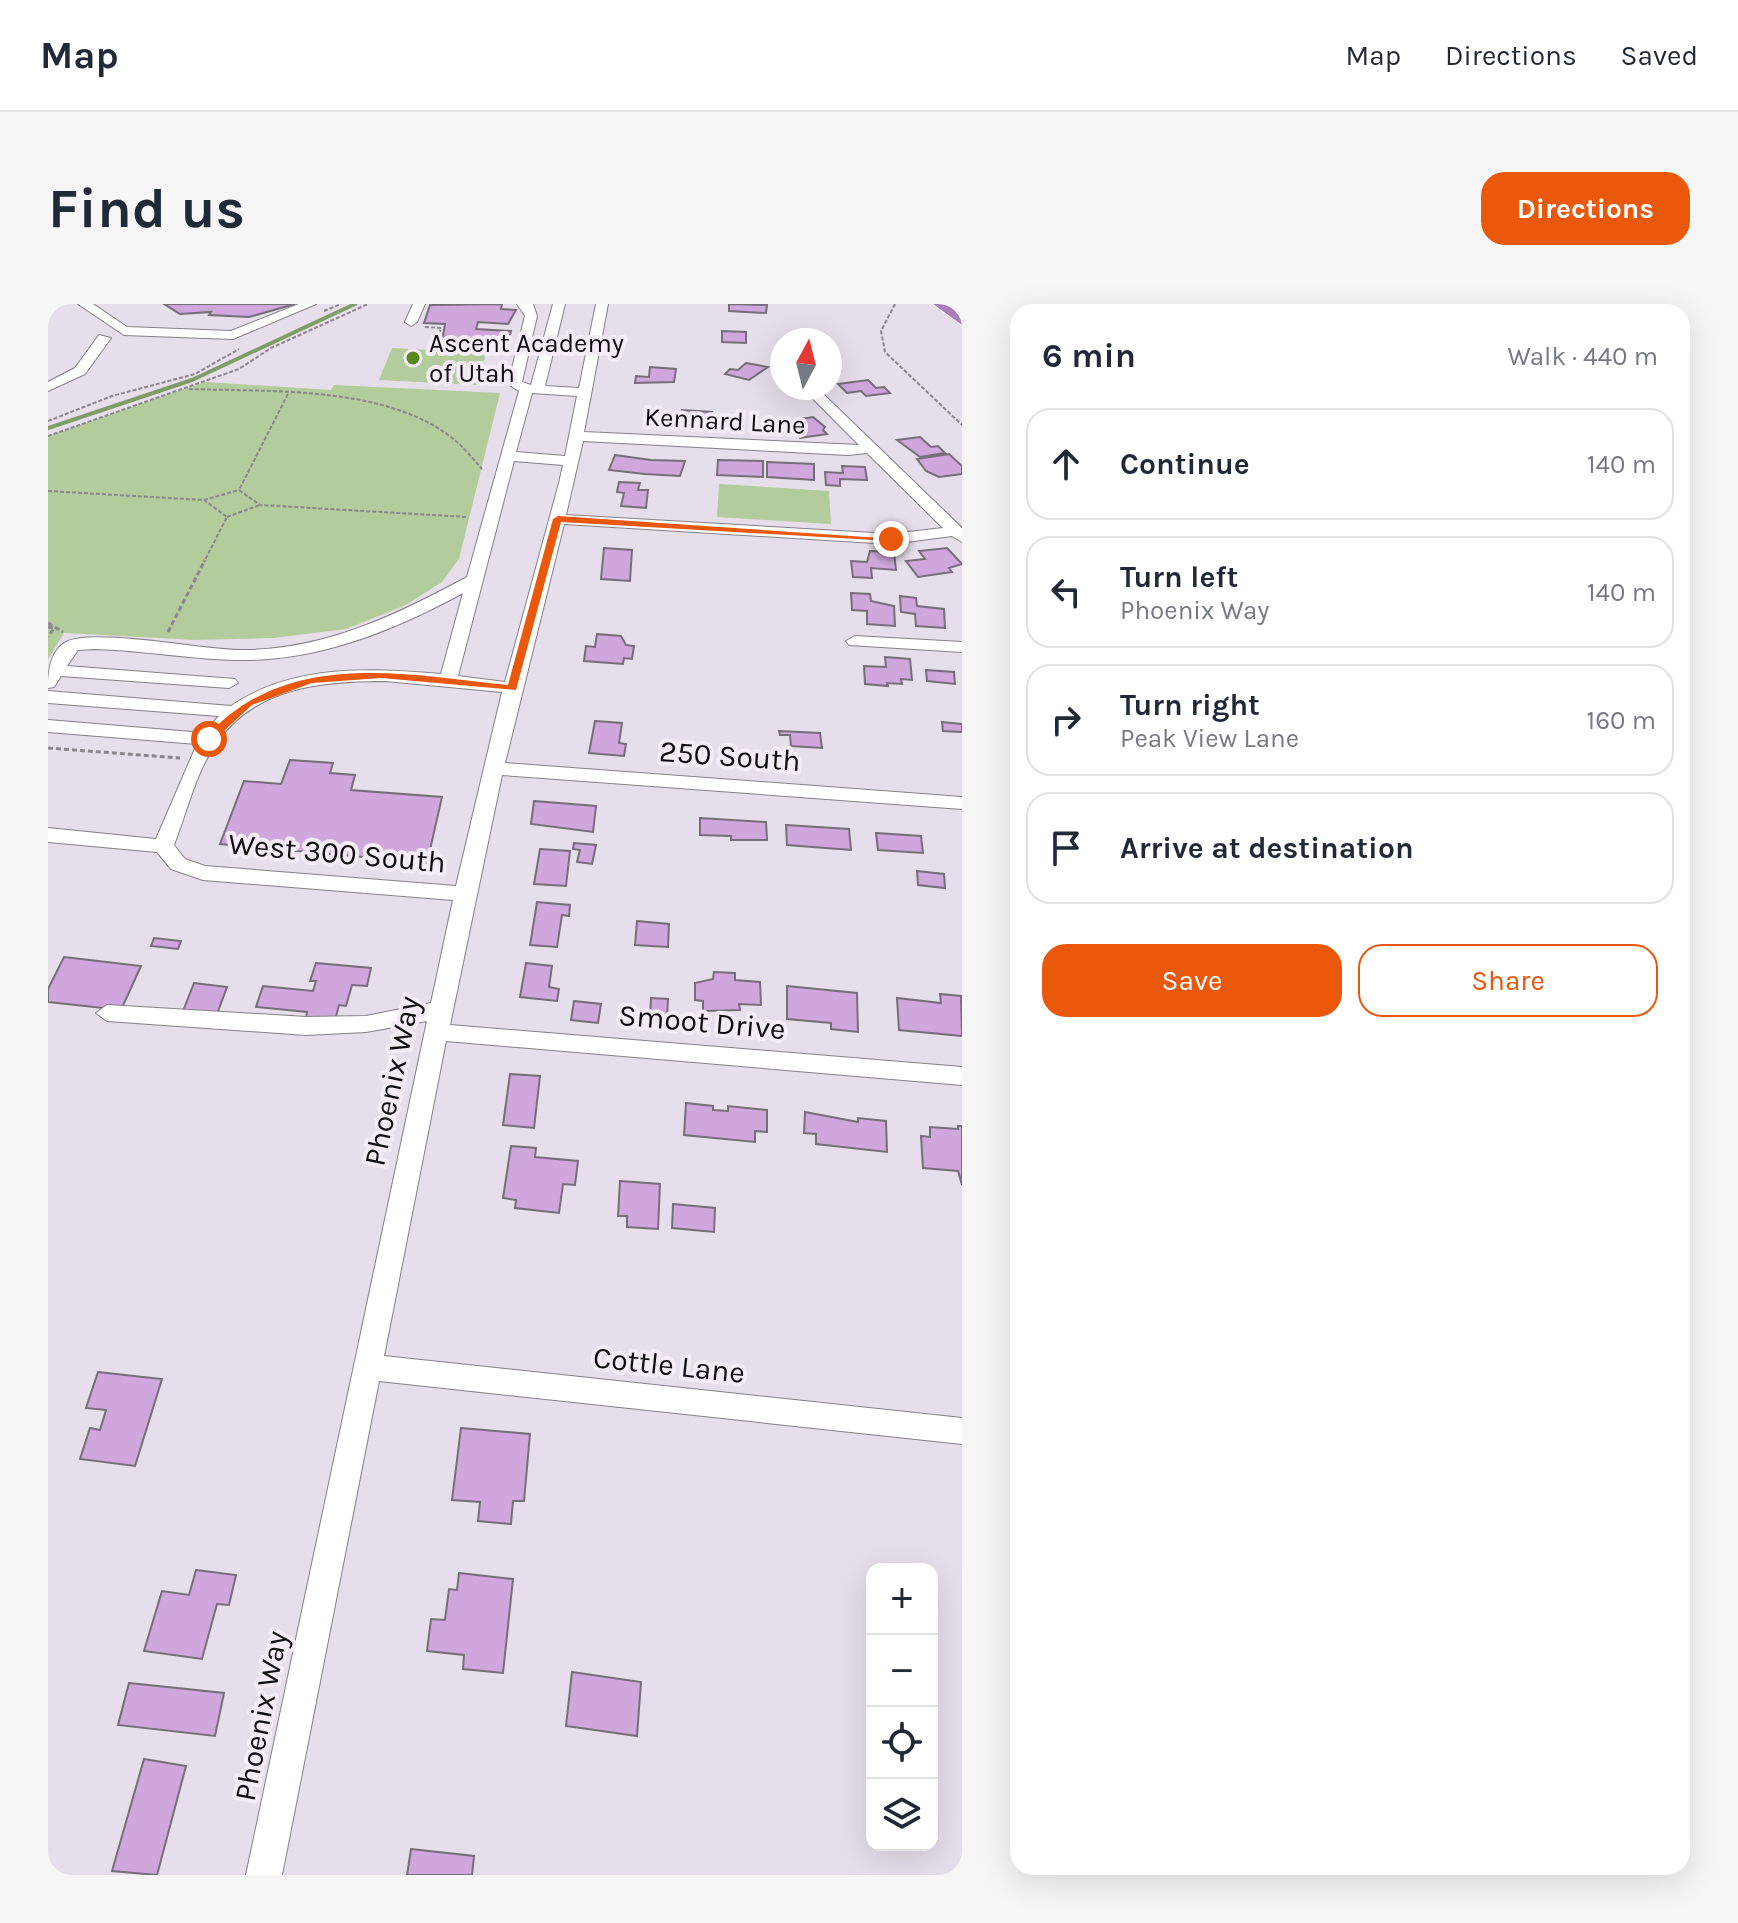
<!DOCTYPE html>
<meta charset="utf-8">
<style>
:root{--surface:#fff;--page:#f6f6f7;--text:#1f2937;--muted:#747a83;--line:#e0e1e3;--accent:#ea580c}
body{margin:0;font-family:Karla,sans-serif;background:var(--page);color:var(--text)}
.controls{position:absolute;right:24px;bottom:24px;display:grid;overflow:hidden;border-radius:16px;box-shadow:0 8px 32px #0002}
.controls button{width:72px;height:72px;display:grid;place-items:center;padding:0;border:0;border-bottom:2px solid var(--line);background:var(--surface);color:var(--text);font:40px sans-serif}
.compass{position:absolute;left:722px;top:24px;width:72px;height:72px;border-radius:50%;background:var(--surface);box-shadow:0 8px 32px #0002;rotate:7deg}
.stop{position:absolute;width:24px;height:24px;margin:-18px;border:6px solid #ea580c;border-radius:50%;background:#fff}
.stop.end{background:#ea580c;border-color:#fff;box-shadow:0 2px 8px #0008}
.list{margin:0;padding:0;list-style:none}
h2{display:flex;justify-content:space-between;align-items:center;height:104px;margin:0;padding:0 32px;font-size:34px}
h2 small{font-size:26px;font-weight:400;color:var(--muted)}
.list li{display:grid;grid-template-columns:52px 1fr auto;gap:24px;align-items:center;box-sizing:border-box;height:112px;margin:0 16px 16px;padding:0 16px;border:2px solid var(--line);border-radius:24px}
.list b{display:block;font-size:30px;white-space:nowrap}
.list p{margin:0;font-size:26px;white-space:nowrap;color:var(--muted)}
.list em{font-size:26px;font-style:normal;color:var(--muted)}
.actions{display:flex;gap:16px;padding:24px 32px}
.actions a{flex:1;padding:18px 0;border:2px solid var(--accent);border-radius:24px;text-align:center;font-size:28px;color:var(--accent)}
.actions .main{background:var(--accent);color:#fff}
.icon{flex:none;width:44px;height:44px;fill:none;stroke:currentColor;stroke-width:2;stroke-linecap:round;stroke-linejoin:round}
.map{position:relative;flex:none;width:914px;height:1571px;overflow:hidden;border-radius:24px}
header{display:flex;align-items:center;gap:48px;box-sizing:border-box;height:112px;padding:0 40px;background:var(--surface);border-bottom:2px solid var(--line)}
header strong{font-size:38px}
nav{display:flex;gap:44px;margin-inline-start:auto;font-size:28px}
.intro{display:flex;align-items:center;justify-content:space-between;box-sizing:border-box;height:192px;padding:0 48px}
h1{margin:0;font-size:56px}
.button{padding:20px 36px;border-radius:24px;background:var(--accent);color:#fff;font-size:28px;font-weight:700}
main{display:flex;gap:48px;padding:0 48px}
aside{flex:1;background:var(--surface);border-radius:24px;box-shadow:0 8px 32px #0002}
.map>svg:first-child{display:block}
</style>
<header>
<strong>Map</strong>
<nav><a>Map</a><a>Directions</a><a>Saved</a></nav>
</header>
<div class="intro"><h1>Find us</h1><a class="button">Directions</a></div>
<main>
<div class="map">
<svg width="914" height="1571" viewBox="0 0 914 1571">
<rect width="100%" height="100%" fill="#e6deea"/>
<!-- green -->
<path fill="#b2cd9b" d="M344,44L438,49L429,81L331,76Z
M157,78L283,86L286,81L452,89L411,255L394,278L358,301L298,325L225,334L148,336L16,329L0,355V132Z
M671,180L781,187L783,220L669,213Z"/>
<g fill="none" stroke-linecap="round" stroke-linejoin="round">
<!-- stream -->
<path stroke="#7f9e65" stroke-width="4" d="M0,124L144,76L307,0"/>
</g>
<!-- building -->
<path fill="#cfa7dd" stroke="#766e78" stroke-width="2" d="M116,0H247L201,13L161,11L163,8L132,10Z
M454,0L453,5L468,6L460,20L430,18L428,25L463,27L459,44L401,42L402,38H394L397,20L376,19L382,1Z
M681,0L719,1L718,9L681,7Z
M674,27L698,28V39L674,38Z
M698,59L720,63L701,76L677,70L682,65L690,66Z
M602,63L628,65L626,78L587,79L588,72L601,73Z
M820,76L828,84L836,83L842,89L818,92L813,87L799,89L790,80Z
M634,106L664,108L663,116L633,114Z
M765,113L777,123L775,126L779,130L752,134L734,118Z
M872,133L883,143L890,142L897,149L872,153L849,136Z
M901,150L914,162V170L891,173L878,167L869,155Z
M567,151L603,156L637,157L632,172L597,170L561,166Z
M670,156L715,157V173L669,171Z
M719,158L766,160V176L719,173Z
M794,162L817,163L819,176L792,175V182L778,181L777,168L795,169Z
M571,178L592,179L590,186H600L598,204L573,202L576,189L569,188Z
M556,244L584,246L582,277L553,275Z
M899,244L914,260L901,264L904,268L870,273L858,257L877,255L871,247Z
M822,247L846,248L848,266L823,264L824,274L805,273L803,257L819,258Z
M803,289L822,290L823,297L846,302L847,322L819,320V307L804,306Z
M852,292L868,294L869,302L896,305L897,324L868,322L867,310L853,308Z
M549,330L573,332L578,341L586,342L584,355L576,354L575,360L536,357L538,342L547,343Z
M837,353L862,355L864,376L853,375L854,380L839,379L840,382L817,380L816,362L838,363Z
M878,366L906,368L907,380L879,377Z
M547,417L574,419L571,439L578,440L576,452L541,449Z
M894,418L914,420V428L895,427Z
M731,427L772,429L774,444L743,442L742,431H732Z
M242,456L285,459L282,469L307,471L303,486L394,493L379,559L172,540L196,477L233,480Z
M486,497L548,502L545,528L483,520Z
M652,514L718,518L719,536H683V532L652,531Z
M738,521L801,525L803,546L739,541Z
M828,529L873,532L875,549L830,546Z
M526,539L548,541L544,560L529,558L532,546L525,545Z
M492,545L522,547L518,582L486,580Z
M869,567L896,570L897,584L870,581Z
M489,598L522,601L521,612L514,611L509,643L482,641Z
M589,617L621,620L620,643L587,641Z
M106,634L133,637L130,645L103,642Z
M16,653L93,662L73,706L0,698V685Z
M268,659L323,664L319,682L304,681L298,702L291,701L287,716L258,714L259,708L208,703L215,682L265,687L268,677H262Z
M478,659L504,662L501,683L511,685L509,697L472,693Z
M666,668L687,669V676L712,678L713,701L691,700L692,706L655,707V697L647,696V679L665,675Z
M146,679L179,683L169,710L135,707Z
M739,682L809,689L810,728L783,725V719L739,715Z
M892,690L913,692L914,732L851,726L849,694L893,699Z
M603,694L620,695L619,715L602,713Z
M526,697L553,700L550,719L523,716Z
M462,770L492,772L486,824L455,821Z
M638,799L665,802V806L680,807V802L719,806V828L707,827V838L636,831Z
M757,808L810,818V814L838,817L839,848L768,840V830L756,829Z
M910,822H914V881L910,867L875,864L873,832L882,833V823L910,825Z
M463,842L488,844L487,853L530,857L527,881L515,880L511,909L467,904L468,896L455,894Z
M572,877L612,880L610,925L579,923V912H570Z
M625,900L667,904L666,928L624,924Z
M50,1068L114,1075L87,1162L32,1155L42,1124L52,1126L58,1106L38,1104Z
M413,1124L482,1130L476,1197H465L463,1220L430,1217L432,1198L404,1196Z
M148,1266L188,1271L181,1301L169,1300L154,1355L96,1347L114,1287L141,1291Z
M411,1269L465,1275L455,1369L415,1365L416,1351L379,1347L383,1315L397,1316L401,1285L409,1286Z
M524,1368L593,1378L589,1432L518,1422Z
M81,1379L176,1389L167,1432L70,1421Z
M96,1455L138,1462L109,1571L64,1567Z
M363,1545L426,1552L424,1571H359Z"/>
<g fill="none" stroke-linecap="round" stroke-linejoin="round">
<defs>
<path id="minor" d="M30,0H45L79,23L183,27L251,0H268L185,35L76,31Z
M365,0H377L369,18L363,22L357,18Z
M469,0H485L489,12L474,78L483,81L505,0H517L497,82L531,84L548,0H560L536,128L811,141L754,84H769L914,224V238L904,232L843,240L516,220L457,459L914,493V505L454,471L402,721L914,763V781L398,737L336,1052L914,1114V1140L331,1077L234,1571H198L379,717L318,728L258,731L59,717L48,709L59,701L258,713L318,712L383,699L405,596L155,576L123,565L109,548L0,538V524L108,535L149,440L0,428V416L156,429L171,412L0,399V387L183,402C245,360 320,364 393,370L415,289C345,327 269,358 187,356C140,355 93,346 46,345L30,346L19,362L187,375L190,379L181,384L13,372L6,383L0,384C0,368 2,345 20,337C49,325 152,345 190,346C274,347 347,312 419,273L471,87L460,80L477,12ZM484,89L529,92L517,152L468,148ZM535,137L800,151L819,149L895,224L843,230L518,211ZM466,157L515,161L511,179L457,378L410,372ZM337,377L454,388L408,582L157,562L137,555L126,541C139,508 148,467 169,438C208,383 274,377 337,377Z
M51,31L63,34L37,70L0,87V78L27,64Z
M807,332L914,338V348L801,341L798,337Z"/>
<path id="highway" d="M885,0H905L914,7V21Z"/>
</defs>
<!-- minor casing -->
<use href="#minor" stroke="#867f89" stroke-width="2"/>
<!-- highway casing -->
<use href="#highway" stroke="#fff" stroke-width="2"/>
<!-- path-far1 -->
<path stroke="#8b858d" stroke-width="2" stroke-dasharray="4 2" stroke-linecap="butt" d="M847,0L833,27L837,48L914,121
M276,7L293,0
M377,23L393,24L386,43L458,46
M141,85C223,88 343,81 409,138C418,146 426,156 434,165
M240,90L191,186L212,201L419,213
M0,117L64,92L147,70L191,45
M0,132L191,65L223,44L320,0
M0,187L156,196L179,213L156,258
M156,196L191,186
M179,213L212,201"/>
<!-- path -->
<path stroke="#8b858d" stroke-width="3" stroke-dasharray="5 3" stroke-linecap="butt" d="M0,319L15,328
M0,323L6,324L0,333
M120,328L157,256
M0,444L132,454"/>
<!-- minor -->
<use href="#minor" fill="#fff" fill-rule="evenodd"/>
<!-- highway -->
<use href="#highway" fill="#a97cba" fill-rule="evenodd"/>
</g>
<!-- route -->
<path fill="#ea580c" d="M510,212L848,235L843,237L513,218L468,386L333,374L264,379L204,401L165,437L156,435C237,344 353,370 460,381L505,215Z"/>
<!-- markers -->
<circle fill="#59891d" stroke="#f4ebf7" stroke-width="3" cx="365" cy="54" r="8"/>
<g text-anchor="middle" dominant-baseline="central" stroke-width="8" stroke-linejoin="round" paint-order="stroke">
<!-- far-poi labels -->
<g font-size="26" fill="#100e11" stroke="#f4ebf7" text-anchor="start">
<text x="381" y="39">Ascent Academy<tspan x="381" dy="30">of Utah</tspan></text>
</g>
<!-- far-street labels -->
<g font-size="26" fill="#100e11" stroke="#f4ebf7">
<text transform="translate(677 117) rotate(3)">Kennard Lane</text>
</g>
<!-- street labels -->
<g font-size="30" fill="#100e11" stroke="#f4ebf7">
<text transform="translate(682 452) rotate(4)">250 South</text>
<text transform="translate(289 549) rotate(5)">West 300 South</text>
<text transform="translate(654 718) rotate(5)">Smoot Drive</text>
<text transform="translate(344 777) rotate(-78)">Phoenix Way</text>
<text transform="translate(621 1061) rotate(6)">Cottle Lane</text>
<text transform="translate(213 1412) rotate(-79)">Phoenix Way</text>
</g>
</g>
</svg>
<div class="controls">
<button>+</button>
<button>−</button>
<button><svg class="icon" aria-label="locate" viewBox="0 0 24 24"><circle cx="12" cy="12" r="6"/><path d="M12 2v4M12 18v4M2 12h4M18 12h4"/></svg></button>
<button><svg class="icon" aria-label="layers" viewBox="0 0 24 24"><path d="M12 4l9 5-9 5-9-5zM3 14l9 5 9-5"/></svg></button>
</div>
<svg class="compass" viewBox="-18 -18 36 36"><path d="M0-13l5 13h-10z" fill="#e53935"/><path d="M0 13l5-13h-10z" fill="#747a83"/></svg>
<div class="stop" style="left:161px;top:435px"></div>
<div class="stop end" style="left:843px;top:235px"></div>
</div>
<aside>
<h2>6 min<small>Walk · 440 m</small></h2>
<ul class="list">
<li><svg class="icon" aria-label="ahead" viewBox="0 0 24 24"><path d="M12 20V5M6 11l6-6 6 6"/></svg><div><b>Continue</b></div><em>140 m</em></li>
<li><svg class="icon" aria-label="left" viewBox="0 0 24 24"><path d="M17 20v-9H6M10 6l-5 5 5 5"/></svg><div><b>Turn left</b><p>Phoenix Way</p></div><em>140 m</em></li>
<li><svg class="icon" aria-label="right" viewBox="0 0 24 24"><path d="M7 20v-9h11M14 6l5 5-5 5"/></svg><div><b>Turn right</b><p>Peak View Lane</p></div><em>160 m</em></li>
<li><svg class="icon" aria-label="arrive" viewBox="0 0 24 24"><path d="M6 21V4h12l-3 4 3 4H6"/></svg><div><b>Arrive at destination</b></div></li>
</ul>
<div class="actions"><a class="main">Save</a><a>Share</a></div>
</aside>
</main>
